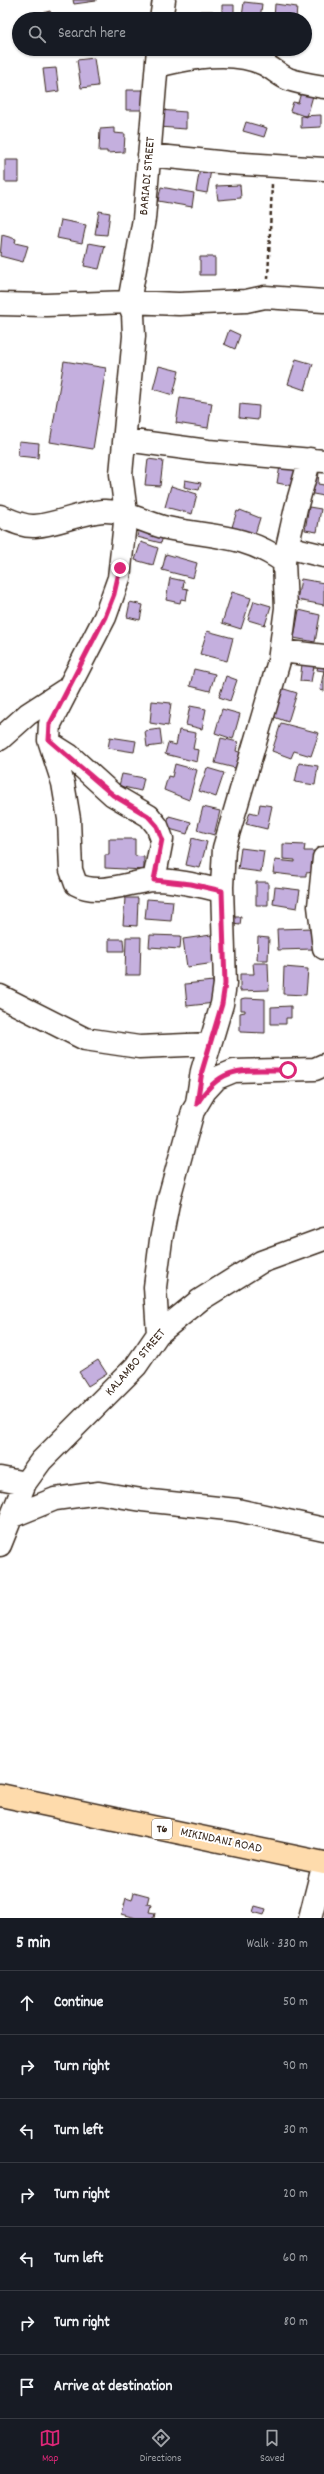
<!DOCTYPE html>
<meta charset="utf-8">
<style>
:root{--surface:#171b24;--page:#20242c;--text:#f1f3f6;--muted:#9ea1a6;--line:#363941;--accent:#db2777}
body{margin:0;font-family:Dekko,sans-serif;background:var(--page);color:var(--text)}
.stop{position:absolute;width:12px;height:12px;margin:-9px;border:3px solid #db2777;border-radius:50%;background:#fff}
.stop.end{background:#db2777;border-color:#fff;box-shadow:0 1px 4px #0008}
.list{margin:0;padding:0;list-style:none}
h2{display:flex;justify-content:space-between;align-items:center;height:52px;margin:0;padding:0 16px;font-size:17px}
h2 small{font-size:13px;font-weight:400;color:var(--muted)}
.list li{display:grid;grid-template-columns:26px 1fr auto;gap:12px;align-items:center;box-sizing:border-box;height:64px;padding:0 16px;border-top:1px solid var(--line)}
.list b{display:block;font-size:15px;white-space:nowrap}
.list em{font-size:13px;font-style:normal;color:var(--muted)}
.icon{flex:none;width:22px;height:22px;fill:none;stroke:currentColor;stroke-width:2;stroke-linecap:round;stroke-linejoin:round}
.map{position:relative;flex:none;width:324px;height:1918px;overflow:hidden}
.search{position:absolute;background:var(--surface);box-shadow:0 1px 3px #0004;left:12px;right:12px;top:12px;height:44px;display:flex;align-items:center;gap:10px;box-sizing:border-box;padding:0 14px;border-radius:22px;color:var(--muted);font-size:15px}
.sheet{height:500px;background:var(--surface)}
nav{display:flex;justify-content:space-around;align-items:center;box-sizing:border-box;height:56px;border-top:1px solid var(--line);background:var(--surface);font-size:11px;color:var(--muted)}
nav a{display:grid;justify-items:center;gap:2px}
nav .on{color:var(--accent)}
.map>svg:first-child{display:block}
</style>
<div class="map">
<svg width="324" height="1918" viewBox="0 0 324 1918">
<rect width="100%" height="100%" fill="#fff"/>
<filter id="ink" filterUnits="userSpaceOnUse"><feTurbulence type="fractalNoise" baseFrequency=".025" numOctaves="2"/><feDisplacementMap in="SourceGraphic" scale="8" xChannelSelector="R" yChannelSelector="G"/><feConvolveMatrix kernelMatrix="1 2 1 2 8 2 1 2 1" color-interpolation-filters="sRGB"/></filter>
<g filter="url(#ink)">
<!-- building -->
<path fill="#c4afde" stroke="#3b2a1e" d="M73,0H96V1L74,4Z
M244,2L262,4L260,19L242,17Z
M275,4L297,7L296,19H274Z
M222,5H234V19H222Z
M50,11L53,19H43L42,13Z
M201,11H213V19H201Z
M117,16L118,19H106L108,17Z
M94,58L98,86L81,88L77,60Z
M56,68L59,91L46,93L43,69Z
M302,89L314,92L307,117L290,111L293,102L298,103Z
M126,90H144V110H126Z
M159,110L186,112V129L159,127Z
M321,115V127L301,128V116Z
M246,122L267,128L264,137L243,131Z
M114,128V133L125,134L124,152L107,153V151H99L100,129Z
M5,160H19V182H5Z
M200,168L211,170L207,193L196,191Z
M240,185L241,198L218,200L216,186Z
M161,187L194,193L192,207L158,201Z
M99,211L110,213L107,235L95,234Z
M61,220L86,225L82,243L57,238Z
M2,235L16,239L15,243L28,246L23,262L0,256Z
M89,243L105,246L99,269L84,266Z
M200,257H215V275H200Z
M229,330L240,335L235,349L224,344Z
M296,359L313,364L305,390L288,384Z
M64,361L106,368L93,449L50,442Z
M159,366L179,371L173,395L153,389Z
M180,398L212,403L208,428L176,423Z
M240,404L259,406L258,420L239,418Z
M19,441L39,443L38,458L18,456Z
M148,459L163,461L160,486L145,485Z
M280,466L301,470L298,487L277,483Z
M310,470L319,471L318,484L324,485V496L308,493Z
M185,480L201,483L199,490L184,487Z
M171,486L197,494L192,514L165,507Z
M309,507L321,509L317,532L305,530Z
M240,510L260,518L255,534L232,527L237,511L239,512Z
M140,524L165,531L161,543L137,537Z
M141,542L158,548L153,565L135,560Z
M166,554L197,563L193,578L162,570Z
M170,578L184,581L183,588L188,589L186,600L181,599L180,603L166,600Z
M301,579L324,583V605L297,600Z
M232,592L251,598L241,629L222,623Z
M254,601L271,606L265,625L248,620Z
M130,602L143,605L140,620L127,617Z
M299,610L320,615L315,642L294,638Z
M207,631L233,638L227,661L200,654Z
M320,659L324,660V691L320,690L324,671L317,670Z
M302,664L314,666L311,682L300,681Z
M194,669L215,674L210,691L190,686Z
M226,676L237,680L230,701L219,697Z
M281,688L297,693L288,722L271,716Z
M152,701L171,703L168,726L150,723Z
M190,706L206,709L202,729L186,725Z
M222,709L240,714L233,739L215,733Z
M281,723L319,733L311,756L294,751L291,758L272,751Z
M160,729L162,745L147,747L145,731Z
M179,730L196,733L193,749L199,750L197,762L165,754L168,743L176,745Z
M110,737L136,741L134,752L108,748Z
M221,738L238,742L236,751L242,753L239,769L215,763Z
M299,763L318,766L315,785L295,782Z
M175,764L197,770L189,800L164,790L168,776L172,777Z
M207,768L224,773L216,797L199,791Z
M122,774L144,778L141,791L119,786Z
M260,804L272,806L267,829L246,824L250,812L258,814Z
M203,807L220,811L214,835L197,830Z
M169,816L191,822L187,834L166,828Z
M192,838L207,842L200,868L186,865Z
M109,839H135V856L144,857V870L105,868V855H109Z
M283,844L305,845L304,851H315L316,872L306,873V876H298L273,873L275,860L295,862V860L283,859Z
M241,848L264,851L261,872L238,869Z
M256,882H268V905H256Z
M275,887L300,890L297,908L273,904Z
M125,898H138L137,926L123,925Z
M147,899L173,901L171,921L145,919Z
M233,917H241L240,925L233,924Z
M314,928V949L278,950L277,929Z
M150,935L181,936L180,949L149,947Z
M211,935L215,963L187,967L183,939Z
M126,937H141L140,975H125Z
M258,937L269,938L268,960H257Z
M109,939H123L124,951H109Z
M253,963H268L269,990L240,991V974H254Z
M284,967L308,969L306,995L283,994Z
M213,981L215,1003L187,1006L185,984Z
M245,998L265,999V1033L240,1032V1013L245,1012V1010H241V999Z
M291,1006V1018H286V1024H271V1007Z
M98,1360L107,1374L88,1386L79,1372Z
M134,1892L149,1896L147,1904L151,1905L149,1912L155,1913L154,1918H136L122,1914L126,1898L132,1900Z
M255,1906L266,1909L264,1915L253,1912Z"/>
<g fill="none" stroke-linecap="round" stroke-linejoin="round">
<defs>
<path id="minor" d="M161,19L164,0
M158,49L144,219L129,302L133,314L134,336L121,474L126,513L119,578L105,617L50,724L49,740L63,783L69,819L71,870L76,884C100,897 130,881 155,880C177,880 200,886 222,891
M157,66C191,58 231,49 264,64C272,68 279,75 288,79C299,83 312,85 324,87
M149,155L228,163L324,169
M0,304L46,305L129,302L179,304L246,301L265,297L324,301
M126,440L208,451L324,461
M0,516C10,520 23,527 35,526C58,524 79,513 103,511C126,510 145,523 167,528C211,537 245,534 284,562
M287,547L324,556
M281,651L324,656
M0,739L28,714L65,690
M50,743L69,755L113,795L149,816L157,826L162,839L154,880
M324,858L319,906L324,948
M0,996L85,1039L139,1047L210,1044
M197,1103L202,1071L222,1004L225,984L222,887L224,848L279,661L286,608L284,561L296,508L310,459
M158,1334L155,1287L161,1240L169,1198L193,1111L205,1091L217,1078L234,1071L315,1069L324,1065
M0,1478L25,1483
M13,1516L55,1499L99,1493L142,1500L237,1510L324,1529
M0,1545L25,1483L41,1461L136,1366L158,1334L200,1300L261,1262L324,1239
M310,1918L324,1863"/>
<path id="highway" d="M0,1795L324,1863"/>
</defs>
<!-- minor casing -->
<use href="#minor" stroke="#3b2a1e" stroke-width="25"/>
<!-- highway casing -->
<use href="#highway" stroke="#3b2a1e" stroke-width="25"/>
<!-- path -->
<path stroke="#3b2a1e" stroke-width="2.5" stroke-dasharray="4 3" stroke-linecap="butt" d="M268,279L272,184"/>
<!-- minor -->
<use href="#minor" stroke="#fff" stroke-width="22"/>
<!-- highway -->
<use href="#highway" stroke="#fedbac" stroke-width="22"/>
</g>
</g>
<g fill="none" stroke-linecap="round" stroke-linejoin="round" filter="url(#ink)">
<!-- route -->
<path stroke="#db2777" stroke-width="5" d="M120,568L114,594L105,617L50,724L49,740L113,795L148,816L157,826L162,839L154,880L191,884L222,891L225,984L222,1004L202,1071L197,1104C222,1063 245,1071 288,1070"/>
</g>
<g text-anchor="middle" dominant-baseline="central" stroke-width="4" stroke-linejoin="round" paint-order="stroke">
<!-- shield labels -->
<rect fill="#fff" stroke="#766a62" stroke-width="1" x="152" y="1819" width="20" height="20" rx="3"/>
<g font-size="12" font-weight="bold" fill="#3b2a1e">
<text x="162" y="1829">T6</text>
</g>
<!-- street labels -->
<g font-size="13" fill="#3b2a1e" stroke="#fff">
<text transform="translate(148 176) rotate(-85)">BARIADI STREET</text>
<text transform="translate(136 1363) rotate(-49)">KALAMBO STREET</text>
<text transform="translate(221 1841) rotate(12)">MIKINDANI ROAD</text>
</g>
</g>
</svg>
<div class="stop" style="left:288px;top:1070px"></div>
<div class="stop end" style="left:120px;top:568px"></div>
<div class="search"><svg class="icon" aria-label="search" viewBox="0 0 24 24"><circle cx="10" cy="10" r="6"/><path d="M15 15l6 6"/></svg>Search here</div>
</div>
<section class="sheet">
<h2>5 min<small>Walk · 330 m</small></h2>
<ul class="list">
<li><svg class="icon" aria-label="ahead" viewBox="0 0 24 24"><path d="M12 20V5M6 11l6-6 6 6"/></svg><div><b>Continue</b></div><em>50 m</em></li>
<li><svg class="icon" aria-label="right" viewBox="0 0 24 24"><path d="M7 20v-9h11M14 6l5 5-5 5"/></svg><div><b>Turn right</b></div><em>90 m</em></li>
<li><svg class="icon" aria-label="left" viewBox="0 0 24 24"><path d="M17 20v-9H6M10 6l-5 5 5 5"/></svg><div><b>Turn left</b></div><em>30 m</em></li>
<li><svg class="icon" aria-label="right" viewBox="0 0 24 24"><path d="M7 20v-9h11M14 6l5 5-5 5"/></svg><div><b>Turn right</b></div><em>20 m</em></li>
<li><svg class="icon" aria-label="left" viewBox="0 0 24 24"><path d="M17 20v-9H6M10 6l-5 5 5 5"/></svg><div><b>Turn left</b></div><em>60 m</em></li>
<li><svg class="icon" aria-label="right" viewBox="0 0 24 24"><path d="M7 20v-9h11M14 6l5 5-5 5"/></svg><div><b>Turn right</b></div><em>80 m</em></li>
<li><svg class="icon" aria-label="arrive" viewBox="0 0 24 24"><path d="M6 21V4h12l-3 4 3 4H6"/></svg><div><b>Arrive at destination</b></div></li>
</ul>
</section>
<nav>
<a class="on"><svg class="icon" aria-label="map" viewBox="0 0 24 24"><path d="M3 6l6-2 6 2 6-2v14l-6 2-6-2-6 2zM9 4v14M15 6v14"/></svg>Map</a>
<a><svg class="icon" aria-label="directions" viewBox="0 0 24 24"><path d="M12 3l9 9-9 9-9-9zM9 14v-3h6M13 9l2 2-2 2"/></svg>Directions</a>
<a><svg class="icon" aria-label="saved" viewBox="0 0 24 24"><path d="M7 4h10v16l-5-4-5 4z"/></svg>Saved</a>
</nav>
